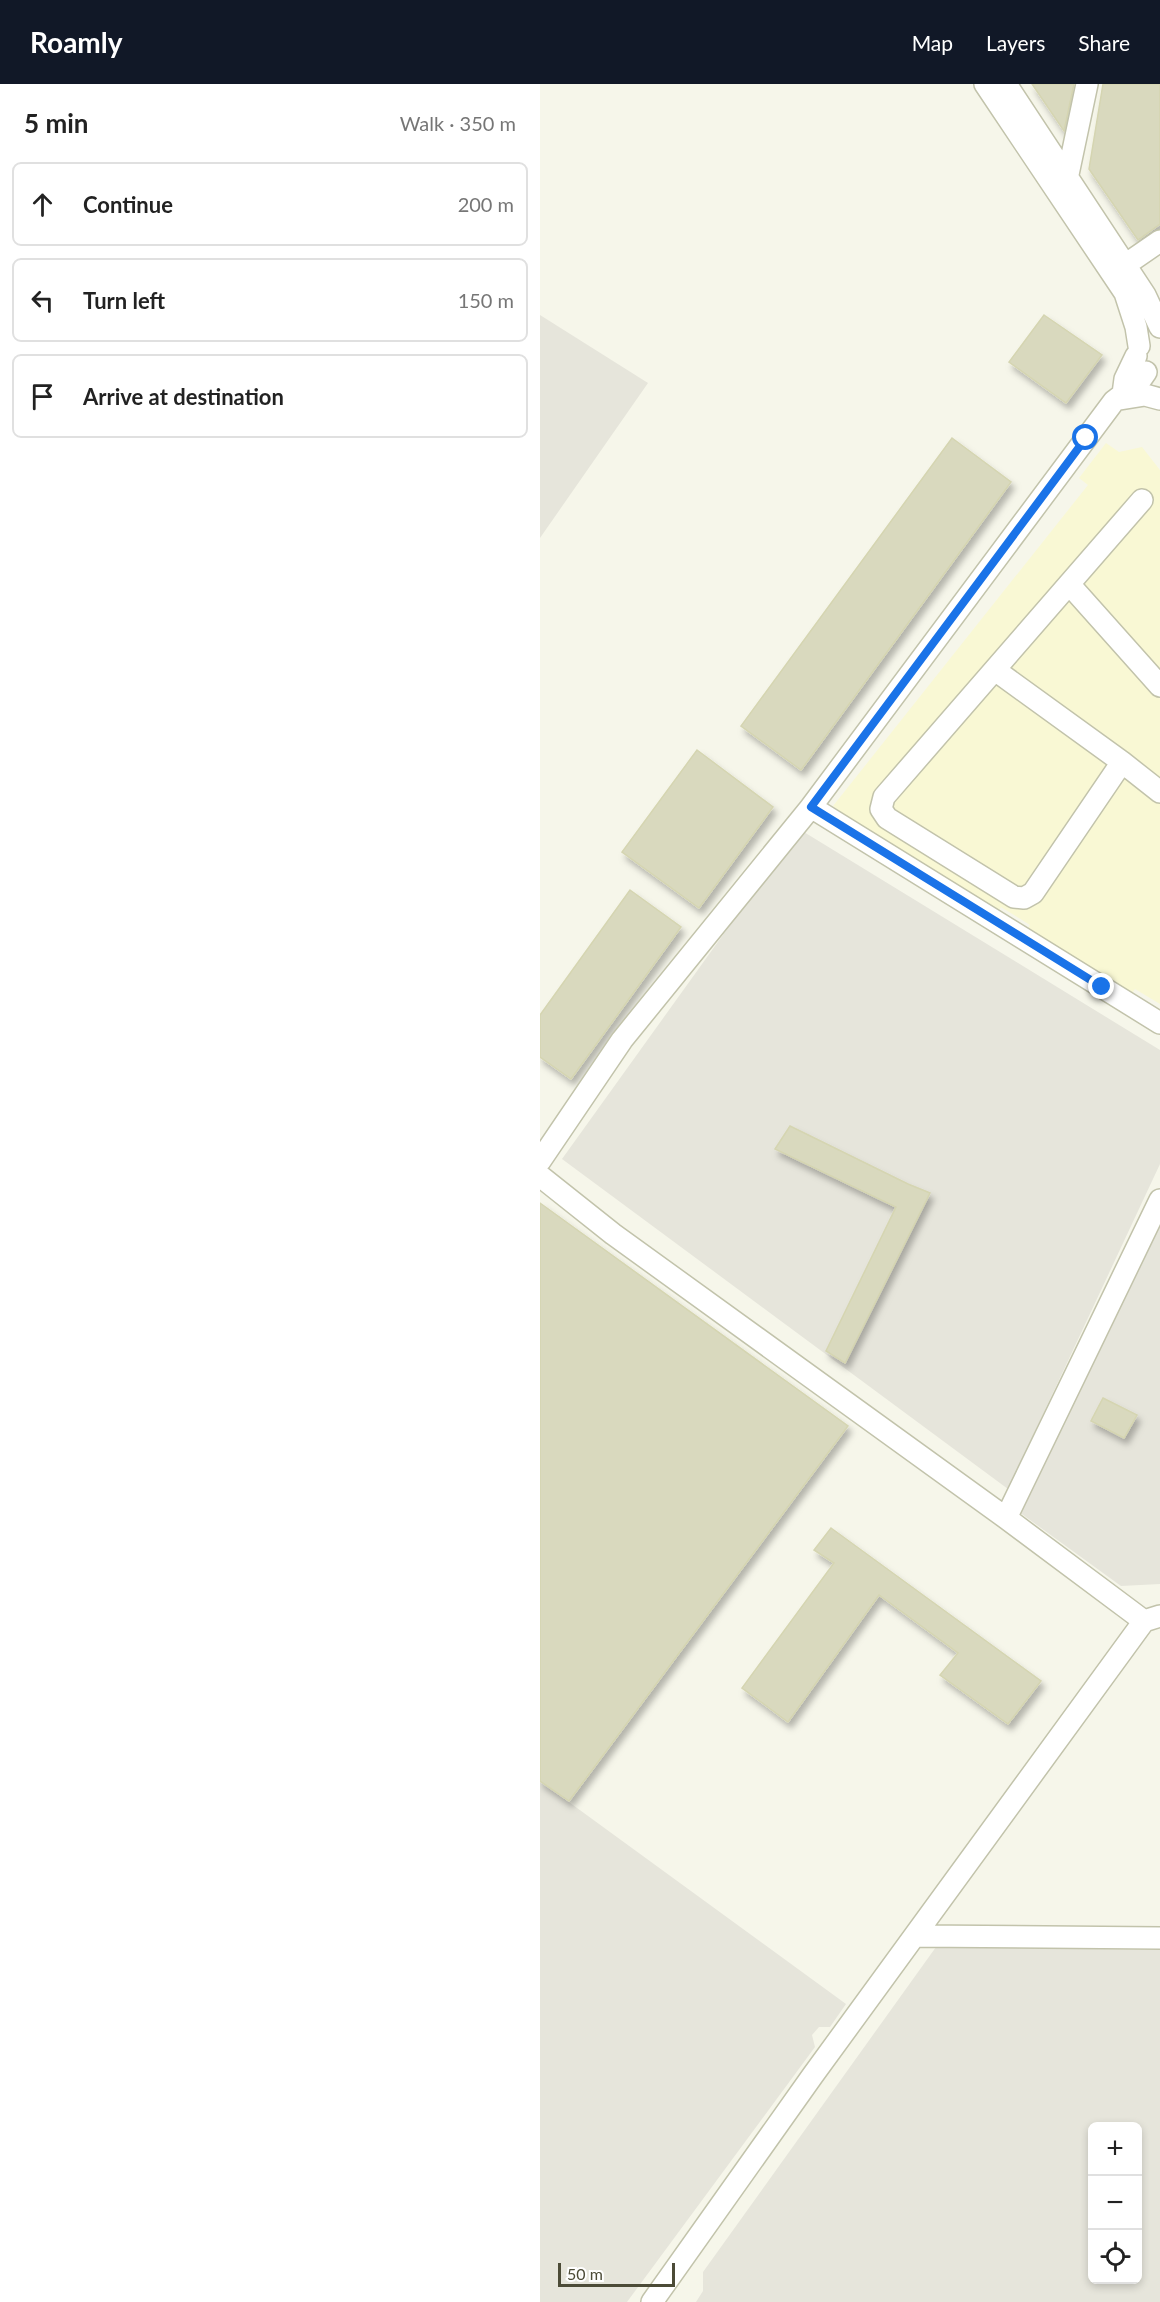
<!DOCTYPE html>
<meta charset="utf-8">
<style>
:root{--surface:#fff;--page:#f6f6f6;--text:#222;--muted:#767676;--line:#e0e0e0;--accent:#111827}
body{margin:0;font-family:Lato,sans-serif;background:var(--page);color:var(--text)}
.controls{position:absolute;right:18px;bottom:18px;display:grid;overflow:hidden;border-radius:9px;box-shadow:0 3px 9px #0003}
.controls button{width:54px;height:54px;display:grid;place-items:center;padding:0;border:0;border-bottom:2px solid var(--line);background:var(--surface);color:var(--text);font:30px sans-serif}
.scale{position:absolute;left:18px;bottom:15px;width:117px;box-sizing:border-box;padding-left:6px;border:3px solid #4c4b37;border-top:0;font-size:16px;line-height:21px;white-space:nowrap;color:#4c4b37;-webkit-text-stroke:4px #fff;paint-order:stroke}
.stop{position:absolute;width:18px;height:18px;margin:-14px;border:4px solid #1a73e8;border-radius:50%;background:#fff}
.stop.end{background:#1a73e8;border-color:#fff;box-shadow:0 2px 6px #0008}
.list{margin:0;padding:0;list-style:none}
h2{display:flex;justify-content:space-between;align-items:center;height:78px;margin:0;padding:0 24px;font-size:26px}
h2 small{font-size:20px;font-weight:400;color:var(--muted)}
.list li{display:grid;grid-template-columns:39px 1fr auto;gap:18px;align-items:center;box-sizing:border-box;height:84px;margin:0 12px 12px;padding:0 12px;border:2px solid var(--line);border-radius:9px}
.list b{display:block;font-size:22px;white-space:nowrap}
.list em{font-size:20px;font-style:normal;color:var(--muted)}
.icon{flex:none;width:33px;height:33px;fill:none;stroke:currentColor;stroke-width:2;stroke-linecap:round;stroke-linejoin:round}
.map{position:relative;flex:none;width:620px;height:2218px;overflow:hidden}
header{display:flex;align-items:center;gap:36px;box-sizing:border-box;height:84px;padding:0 30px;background:var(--accent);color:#fff}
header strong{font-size:28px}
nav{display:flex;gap:33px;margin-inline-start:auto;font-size:21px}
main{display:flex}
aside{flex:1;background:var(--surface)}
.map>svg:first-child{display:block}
</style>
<header>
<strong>Roamly</strong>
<nav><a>Map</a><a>Layers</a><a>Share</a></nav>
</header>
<main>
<aside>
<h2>5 min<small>Walk · 350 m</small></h2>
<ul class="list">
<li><svg class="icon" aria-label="ahead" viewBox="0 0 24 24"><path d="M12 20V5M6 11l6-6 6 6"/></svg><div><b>Continue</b></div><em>200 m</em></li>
<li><svg class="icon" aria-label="left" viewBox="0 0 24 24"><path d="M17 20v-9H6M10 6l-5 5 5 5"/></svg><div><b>Turn left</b></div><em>150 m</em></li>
<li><svg class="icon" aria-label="arrive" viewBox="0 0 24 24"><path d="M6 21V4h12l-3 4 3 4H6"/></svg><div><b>Arrive at destination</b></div></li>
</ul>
</aside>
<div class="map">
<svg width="620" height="2218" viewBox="0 0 620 2218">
<defs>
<filter id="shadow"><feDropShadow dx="3.5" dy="6" stdDeviation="3" flood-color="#0004"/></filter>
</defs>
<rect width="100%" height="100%" fill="#f6f6ea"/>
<!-- commercial -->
<path fill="#f9f8d4" d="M566,359L579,368L602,363L620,386V920L595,905L588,915L482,853L490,841L461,823L454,834L308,748L315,738L293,722L548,401L539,394Z"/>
<!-- industrial -->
<path fill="#e6e5db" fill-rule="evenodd" d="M0,231L108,299L0,454Z
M259,745L620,966V1080L468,1405L22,1075Z
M620,1131V1500L581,1502L479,1428Z
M0,1697L306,1920L290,1943H279L272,1951L275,1963L87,2218H0Z
M396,1863L620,1866V2218H156L163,2207V2188ZM552,2042H598V2196H552Z"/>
<!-- building -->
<path fill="#d9d9be" stroke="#d5d5b1" stroke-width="1.5" filter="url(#shadow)" d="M492,0H534L524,47Z
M563,0H620V140L598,156L549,85Z
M504,231L562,271L526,319L469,278Z
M412,354L471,398L261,686L201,642Z
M157,666L233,723L159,824L82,768Z
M90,806L141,843L31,995L0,973V931Z
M250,1042L368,1100L390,1109L305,1279L286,1267L356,1123L235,1065Z
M0,1119L308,1342L29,1717L0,1697Z
M563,1314L597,1331L584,1354L551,1337Z
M291,1444L501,1597L468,1640L400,1591L418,1569L339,1511L248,1638L202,1604L294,1479L274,1466Z"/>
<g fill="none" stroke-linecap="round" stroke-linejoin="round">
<defs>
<path id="minor" d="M445,0L585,209L596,243L599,262
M466,0L605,211L620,243
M527,95L547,0
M578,190L585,181L620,157
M583,310L585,295L596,272
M580,315L605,311L620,315
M529,500L620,602
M455,586L582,678L620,708
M582,678L493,809L484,814L474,813L347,734L341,725L344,713L602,416
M271,723L574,317L599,298L606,288
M0,1077L82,956L271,723L620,939
M0,1092L73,1150L466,1434L604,1537
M466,1434L620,1116
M375,1852L620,1854
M112,2218L273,1991L604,1537L620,1532"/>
</defs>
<!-- minor casing -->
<use href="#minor" stroke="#c2c3ab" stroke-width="24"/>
<!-- minor -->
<use href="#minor" stroke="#fff" stroke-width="21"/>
</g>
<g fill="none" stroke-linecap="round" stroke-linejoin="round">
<!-- route -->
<path stroke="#1a73e8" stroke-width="8" d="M546,354L271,723L562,903"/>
</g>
</svg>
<div class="controls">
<button>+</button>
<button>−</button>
<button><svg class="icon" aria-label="locate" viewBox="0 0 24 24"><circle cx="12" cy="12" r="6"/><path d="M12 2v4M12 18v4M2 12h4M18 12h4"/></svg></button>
</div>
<div class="scale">50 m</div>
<div class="stop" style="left:546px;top:354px"></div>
<div class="stop end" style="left:562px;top:903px"></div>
</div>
</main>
